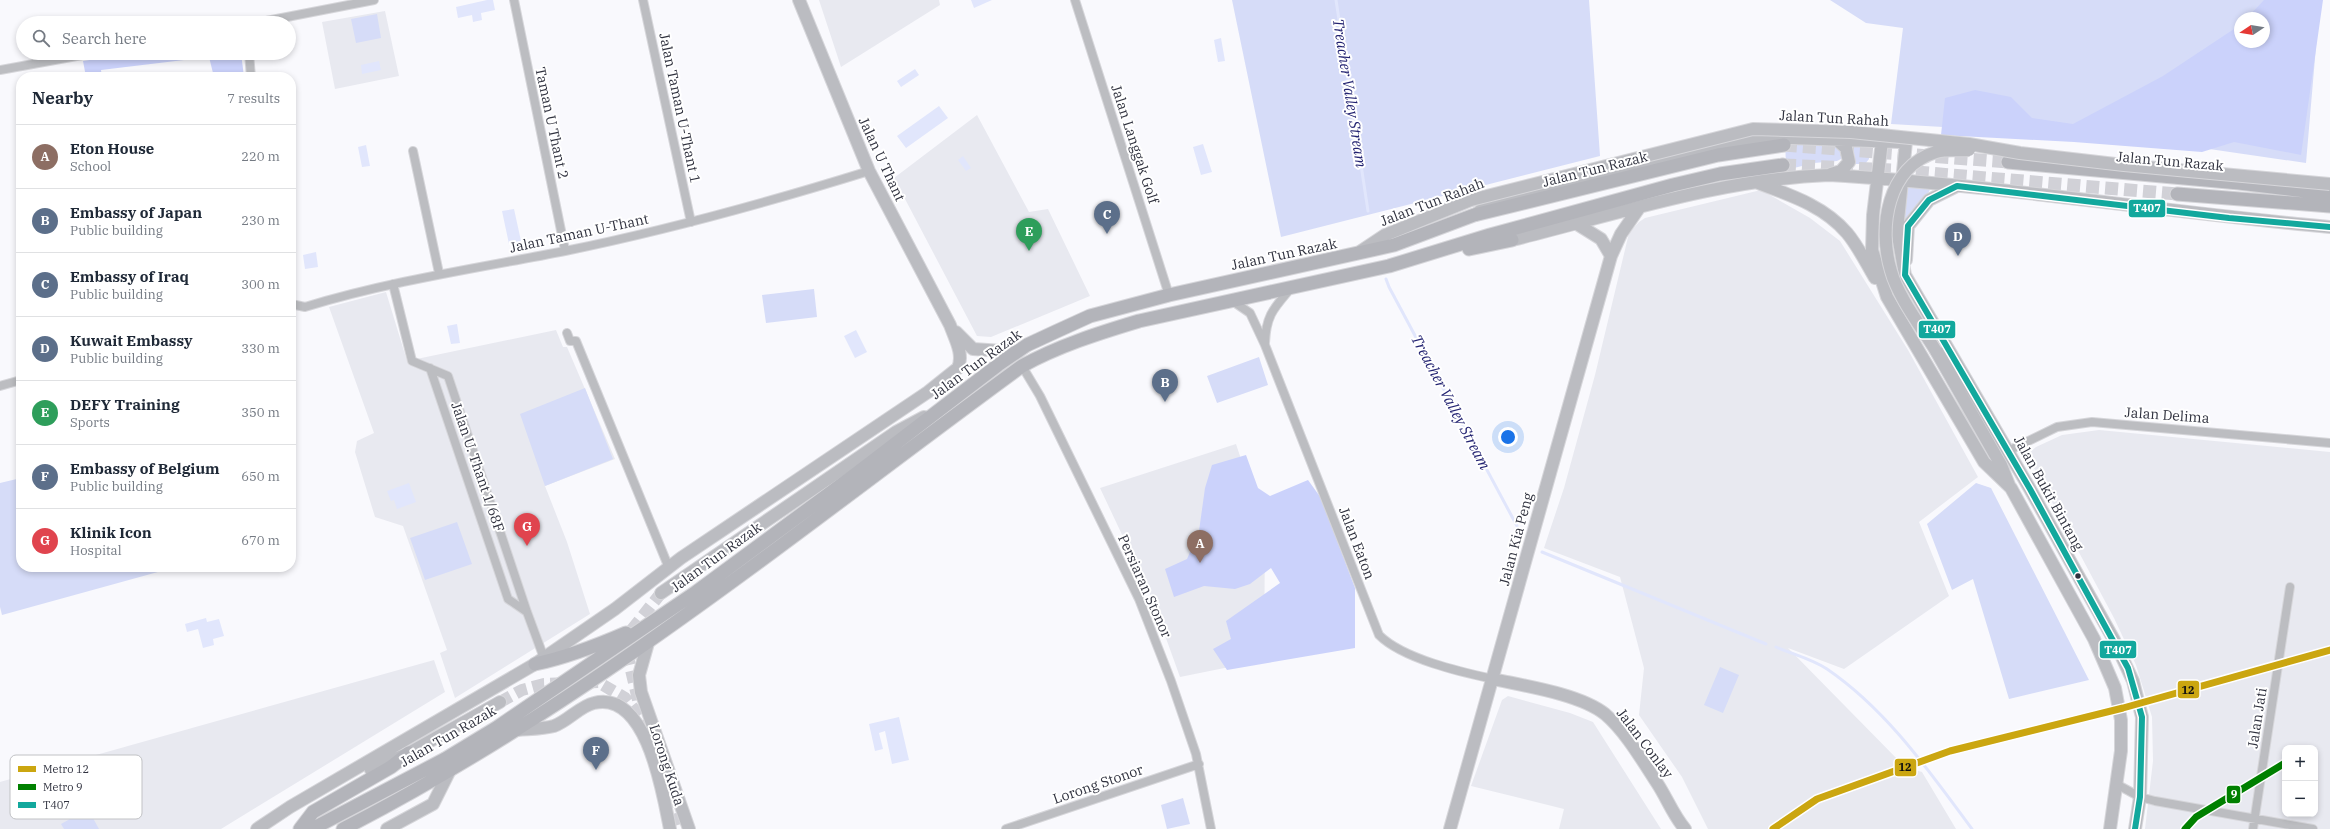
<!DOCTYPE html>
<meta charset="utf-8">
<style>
:root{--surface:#fff;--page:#f6f6f7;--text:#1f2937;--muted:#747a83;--line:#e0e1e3;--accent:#767882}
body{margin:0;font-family:"IBM Plex Serif",serif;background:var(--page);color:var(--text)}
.controls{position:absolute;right:12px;bottom:12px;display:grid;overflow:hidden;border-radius:8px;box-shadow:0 2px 6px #0003}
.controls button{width:36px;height:36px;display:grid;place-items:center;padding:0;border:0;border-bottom:1px solid var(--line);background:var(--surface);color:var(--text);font:20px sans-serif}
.compass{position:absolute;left:2234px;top:12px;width:36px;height:36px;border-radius:50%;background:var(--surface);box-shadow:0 2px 6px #0003;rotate:258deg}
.you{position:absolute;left:1508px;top:437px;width:14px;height:14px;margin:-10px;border:3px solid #fff;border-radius:50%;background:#1a73e8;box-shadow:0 0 0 6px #1a73e833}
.badge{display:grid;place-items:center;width:26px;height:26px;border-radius:50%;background:var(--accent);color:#fff;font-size:13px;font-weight:700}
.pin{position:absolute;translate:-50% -33px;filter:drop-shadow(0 1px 2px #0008)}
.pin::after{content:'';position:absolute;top:21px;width:14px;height:12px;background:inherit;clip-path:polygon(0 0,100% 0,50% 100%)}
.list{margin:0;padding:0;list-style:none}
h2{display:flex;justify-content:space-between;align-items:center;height:52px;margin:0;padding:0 16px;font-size:17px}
h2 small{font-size:13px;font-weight:400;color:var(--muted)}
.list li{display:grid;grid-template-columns:26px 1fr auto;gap:12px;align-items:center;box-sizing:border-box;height:64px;padding:0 16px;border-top:1px solid var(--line)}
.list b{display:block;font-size:15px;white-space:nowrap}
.list p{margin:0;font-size:13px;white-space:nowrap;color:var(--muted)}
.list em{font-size:13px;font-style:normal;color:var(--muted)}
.icon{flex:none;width:22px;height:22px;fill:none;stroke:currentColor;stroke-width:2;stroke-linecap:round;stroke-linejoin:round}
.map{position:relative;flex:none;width:2330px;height:829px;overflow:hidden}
.search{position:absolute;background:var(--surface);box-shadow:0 2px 6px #0003;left:16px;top:16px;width:280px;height:44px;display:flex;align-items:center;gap:10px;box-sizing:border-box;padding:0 14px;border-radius:22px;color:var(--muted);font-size:15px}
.panel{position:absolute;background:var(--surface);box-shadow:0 2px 6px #0003;left:16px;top:72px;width:280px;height:500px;border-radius:16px}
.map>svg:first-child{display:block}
</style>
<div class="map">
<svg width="2330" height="829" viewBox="0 0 2330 829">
<rect width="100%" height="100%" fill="#f9f9fd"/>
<!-- built -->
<path fill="#e8e9f0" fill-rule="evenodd" d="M819,0H939L940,5L841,67Z
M385,11L399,76L335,89L322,22Z
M977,115L1029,212L1048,209L1090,296L991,337L977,336L894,178Z
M1761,190L1810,218L1840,241L1908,350L1978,477L1919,522L1949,596L1844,669L1788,648L1905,767L1922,772L1956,829H1708L1682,777L1639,715L1644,668L1620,577L1544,548L1564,488L1595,375L1629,233L1639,222L1645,218Z
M386,292L407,361L556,330L563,347H567L615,459L545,486L567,542L590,614L455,698L440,653L447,650L403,526L375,517L355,452L357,441L374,433L329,307Z
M2099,430L2330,452V829H2145L2153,761L2152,717L2136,665L2114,618L2027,455L2036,447L2062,435ZM2285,748H2315V814H2285Z
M1236,444L1265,531L1264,660L1180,677L1150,594L1100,488Z
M434,660L445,692L221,829H0V782Z
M1508,696L1570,713L1593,722L1661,829H1559L1564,809L1471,786L1502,700Z"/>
<!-- green -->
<path fill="#d6dcf8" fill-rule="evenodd" d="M1232,0H1589L1600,156L1281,237Z
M1830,0H2320L2306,163L2134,138L1891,124L1903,28L1866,23ZM2240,18H2264V42H2240Z
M377,14L381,38L356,43L351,19Z
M1785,134L1838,147L1842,154L1841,159L1837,161L1814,163L1786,170Z
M1853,146L1864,147L1869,154V159L1865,164H1853L1855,159Z
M1908,185L1931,188C1925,201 1912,208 1905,222L1901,221Z
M814,289L817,317L766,323L762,295Z
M1259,357L1268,385L1217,403L1207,376Z
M585,388L613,459L545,486L520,414Z
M21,478V567H176L2,615L0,607V483Z
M1976,483L1991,488L2089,680L2009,699L1973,579L1952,590L1927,524Z
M457,522L472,564L425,580L410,538Z
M1720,667L1739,675L1723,713L1704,705Z
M1183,798L1190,824L1167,829L1161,805Z
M88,809L99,829H64L61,824Z"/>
<!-- forest -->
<path fill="#cbd2fb" d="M2264,0H2323L2301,155L2234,142L2202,152L2074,142L1941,135L1945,98L1975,90L2011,97L2032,118L2073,124L2163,76L2240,25V42H2264V18H2247Z
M137,53H241L244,77H214L209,57L101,70L102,77H86L83,61Z
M1246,455L1258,488L1270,496L1308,480L1321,498L1355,588V648L1227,670L1213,649L1231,639L1226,621L1280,583L1271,568L1250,584L1235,589L1204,586L1174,597L1165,569L1187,559L1199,531L1205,488L1212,465Z"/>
<!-- water -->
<path fill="#e1e6fc" d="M487,0H493L495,10L481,13L482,20L473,22L472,15L458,18L456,7Z
M971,0H992L974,8Z
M1221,38L1225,61L1218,62L1214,40Z
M379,61L381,70L362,74L361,65Z
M915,69L919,75L901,87L897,81Z
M939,106L948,118L906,148L897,136Z
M1203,144L1212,172L1201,175L1193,147Z
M366,145L370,166L362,167L358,147Z
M963,156L971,168L966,171L958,160Z
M514,209L521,241L509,244L502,211Z
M316,252L318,267L305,269L303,255Z
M457,324L460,343L451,344L447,326Z
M856,330L867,352L855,358L844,336Z
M409,483L416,502L397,509L394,500L391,501L387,491Z
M206,618L207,622L219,619L224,636L213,639L214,645L203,648L198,629L187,632L185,624Z
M899,717L909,760L892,764L885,731L879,733L883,749L875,751L869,724Z"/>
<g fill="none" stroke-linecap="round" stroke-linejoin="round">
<!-- stream -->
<path stroke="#e1e6fc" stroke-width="3" d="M1336,0L1368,211
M1386,279L1389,287L1517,526
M1542,552L1766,644
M1776,647C1792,654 1812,659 1827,669C1887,710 1929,771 1972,829"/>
<!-- secondary-tunnel -->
<path stroke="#d1d1d7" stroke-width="12" stroke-dasharray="12 6" stroke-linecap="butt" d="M638,700L628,657L630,632L661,593
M500,702L522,690L544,684L598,682L625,698L651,730L653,736
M664,779L679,829"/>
<!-- primary-tunnel -->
<path stroke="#d1d1d7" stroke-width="13" stroke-dasharray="13 6" stroke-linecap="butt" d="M1784,145L2008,162
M1783,165L1892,170L2177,194"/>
<defs>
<path id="street" d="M514,0L565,250
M643,0L691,222
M1075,0L1169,295
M256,23L374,0
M249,53L251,77
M0,70L93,53
M413,151L439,273
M393,284L412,361L448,376L527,612L544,658
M1231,300L1250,313L1265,345L1379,635C1403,659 1461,672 1493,679
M291,304L305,307C390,281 478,268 565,251C668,230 769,202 869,171
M567,333L570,341H576L669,568
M1265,343C1266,315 1274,308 1291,288
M1022,366L1040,396L1139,599L1171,681L1196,754L1211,829
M430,368L508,599L527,612
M0,386L21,380
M2008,451L2057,427L2092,422L2330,443
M2118,785L2140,797L2155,801L2313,829
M1006,829L1199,764
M2253,829L2290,587"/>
<path id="secondary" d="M1882,141L1873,215L1872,250L1887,297L1984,462L2011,488L2094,639L2115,688L2121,720V751L2110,829
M1906,142L1897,230L1905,275L2030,489L2114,640L2133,681L2142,717L2140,797L2135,829
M1831,174L1841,171L1849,162L1846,148L1836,139
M1758,183C1790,195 1824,206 1847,233C1858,246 1866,263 1875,278
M1475,215L1489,204L1505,197L1764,137L1899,142
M1577,224L1601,239L1611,256
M1512,240C1617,214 1721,179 1829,175C1997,185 2163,212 2330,227
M1361,251L1385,235L1471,200
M1906,260L1908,226L1929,200L1957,186
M956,332L973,349L1017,352
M1936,351L2001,465L2009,485
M661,593L896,432L924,417
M648,643L639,675L641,692L689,829
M1493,679C1525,686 1580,694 1605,714C1626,732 1642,760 1657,783C1667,798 1673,815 1685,829
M518,730C529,729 543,729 554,726C568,721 580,706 594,703C647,690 663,794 670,829
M371,770L409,753L500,702
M257,829L290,807L535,664L615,609L681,558L928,392L958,368C964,354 955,339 950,325L869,171L799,0
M387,829L433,804L450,770
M1450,829L1611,256L1621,234L1639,208"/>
<path id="primary" d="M2008,162L2239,183L2330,194
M2177,194L2330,206
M1469,249L1512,240
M535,664C568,657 596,646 626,633
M300,829L313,812L391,767L409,753
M312,829L445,759L496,728L696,592L857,473L998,365L1027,345L1055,332L1090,316L1169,295L1394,245L1474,215L1718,155L1784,145
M343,829C589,703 800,528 1022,366C1058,346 1099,333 1139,321L1389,266L1490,235L1673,185L1720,174L1783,165"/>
</defs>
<!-- street casing -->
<use href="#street" stroke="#d6d6da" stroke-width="10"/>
<!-- secondary casing -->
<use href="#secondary" stroke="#d6d6da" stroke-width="14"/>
<!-- primary casing -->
<use href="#primary" stroke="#d6d6da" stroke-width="15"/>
<!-- street -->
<use href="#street" stroke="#bcbdc1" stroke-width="8"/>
<!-- secondary -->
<use href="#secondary" stroke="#bbbcc1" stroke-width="12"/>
<!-- primary -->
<use href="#primary" stroke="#b3b4ba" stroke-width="13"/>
<defs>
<path id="secondary-bridge" d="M1471,200L1753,129L1851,132L1969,144L2020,153L2124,165L2330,184
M1936,351C1922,328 1898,297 1891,271C1878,228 1887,167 1936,152C1946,149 1959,151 1969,150"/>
</defs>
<!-- secondary-bridge casing -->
<use href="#secondary-bridge" stroke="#d6d6da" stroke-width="14" stroke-linecap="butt"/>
<!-- secondary-bridge -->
<use href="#secondary-bridge" stroke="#bbbcc1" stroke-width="12"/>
<defs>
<path id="bus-1" d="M2135,829L2140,797L2142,717L2128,668L2030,489L1905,275L1908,226L1929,200L1957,186L2229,218L2330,227"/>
</defs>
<!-- bus-1 casing -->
<use href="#bus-1" stroke="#fff" stroke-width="9"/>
<!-- bus-1 -->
<use href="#bus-1" stroke="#12a89d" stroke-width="6"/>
<defs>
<path id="metro-1" d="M1773,829L1817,799L1950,751L2123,708L2330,650"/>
<path id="metro-2" d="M2185,829L2196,817L2285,763"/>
</defs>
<!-- metro-1 casing -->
<use href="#metro-1" stroke="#fff" stroke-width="10"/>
<!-- metro-2 casing -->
<use href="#metro-2" stroke="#fff" stroke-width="10"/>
<!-- metro-1 -->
<use href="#metro-1" stroke="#cba610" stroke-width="7"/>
<!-- metro-2 -->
<use href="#metro-2" stroke="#008000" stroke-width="7"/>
</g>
<!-- markers -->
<circle fill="#30323f" stroke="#fff" stroke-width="1.5" cx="2078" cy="576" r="3.5"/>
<g text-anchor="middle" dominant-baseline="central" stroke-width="4" stroke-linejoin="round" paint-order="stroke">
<!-- street labels -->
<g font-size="14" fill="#30323f" stroke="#fff">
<text transform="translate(680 108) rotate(78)">Jalan Taman U-Thant 1</text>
<text transform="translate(1834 118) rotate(3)">Jalan Tun Rahah</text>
<text transform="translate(552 123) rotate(78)">Taman U Thant 2</text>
<text transform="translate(1135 144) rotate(72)">Jalan Langgak Golf</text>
<text transform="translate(882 159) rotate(65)">Jalan U Thant</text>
<text transform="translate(2170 161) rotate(5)">Jalan Tun Razak</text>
<text transform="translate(1595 169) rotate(-14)">Jalan Tun Razak</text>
<text transform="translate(1432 202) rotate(-21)">Jalan Tun Rahah</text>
<text transform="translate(579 233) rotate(-12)">Jalan Taman U-Thant</text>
<text transform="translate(1284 254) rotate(-12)">Jalan Tun Razak</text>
<text transform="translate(976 364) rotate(-36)">Jalan Tun Razak</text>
<text transform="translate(2167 415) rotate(4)">Jalan Delima</text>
<text transform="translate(478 467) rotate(71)">Jalan U. Thant 1/68F</text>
<text transform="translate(2049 493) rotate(61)">Jalan Bukit Bintang</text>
<text transform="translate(1516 539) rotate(-75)">Jalan Kia Peng</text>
<text transform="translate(1357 543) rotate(69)">Jalan Eaton</text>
<text transform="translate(716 557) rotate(-36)">Jalan Tun Razak</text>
<text transform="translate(1145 586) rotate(66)">Persiaran Stonor</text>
<text transform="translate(2257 718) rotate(-81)">Jalan Jati</text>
<text transform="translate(448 736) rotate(-30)">Jalan Tun Razak</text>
<text transform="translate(1645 743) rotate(53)">Jalan Conlay</text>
<text transform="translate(667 765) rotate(72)">Lorong Kuda</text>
<text transform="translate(1098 784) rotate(-19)">Lorong Stonor</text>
</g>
<!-- water labels -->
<g font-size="15" font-style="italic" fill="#222271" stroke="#fff">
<text transform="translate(1350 93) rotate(81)">Treacher Valley Stream</text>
<text transform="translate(1451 402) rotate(62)">Treacher Valley Stream</text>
</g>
</g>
<!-- legend -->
<rect x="10" y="755" width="132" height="64" rx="6" fill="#fff" stroke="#c1c2c5" stroke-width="1"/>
<rect x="18" y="766" width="18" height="6" fill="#cba610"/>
<rect x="18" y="784" width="18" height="6" fill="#008000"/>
<rect x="18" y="802" width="18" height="6" fill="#12a89d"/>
<g font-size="11" fill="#30323f">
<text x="43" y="773">Metro 12</text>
<text x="43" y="791">Metro 9</text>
<text x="43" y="809">T407</text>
</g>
<g stroke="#fff" stroke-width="1.5">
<rect x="2128" y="199" width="38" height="19" rx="4" fill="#12a89d"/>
<rect x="1918" y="320" width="38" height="19" rx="4" fill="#12a89d"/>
<rect x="2099" y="640" width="38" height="19" rx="4" fill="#12a89d"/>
<rect x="2177" y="680" width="23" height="19" rx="4" fill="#cba610"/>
<rect x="1894" y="758" width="23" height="19" rx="4" fill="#cba610"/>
<rect x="2226" y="785" width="15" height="19" rx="4" fill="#008000"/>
</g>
<g font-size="11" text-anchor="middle" font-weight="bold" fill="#fff">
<text x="2147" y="212">T407</text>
<text x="1937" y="333">T407</text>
<text x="2118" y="654">T407</text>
<text x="2234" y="798">9</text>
</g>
<g font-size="11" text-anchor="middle" font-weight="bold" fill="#111">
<text x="2188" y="694">12</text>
<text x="1905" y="771">12</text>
</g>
</svg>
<div class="controls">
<button>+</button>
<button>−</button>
</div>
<svg class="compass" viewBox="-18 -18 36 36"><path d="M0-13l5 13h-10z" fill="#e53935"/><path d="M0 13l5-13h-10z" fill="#747a83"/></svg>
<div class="you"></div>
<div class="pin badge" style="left:1200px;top:563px;background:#8d6e63">A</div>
<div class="pin badge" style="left:1165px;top:402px;background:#5c6f8a">B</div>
<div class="pin badge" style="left:1107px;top:234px;background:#5c6f8a">C</div>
<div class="pin badge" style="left:1958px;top:256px;background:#5c6f8a">D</div>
<div class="pin badge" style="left:1029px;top:251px;background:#2e9e5b">E</div>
<div class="pin badge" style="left:596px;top:770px;background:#5c6f8a">F</div>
<div class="pin badge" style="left:527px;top:546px;background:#e0444e">G</div>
<div class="search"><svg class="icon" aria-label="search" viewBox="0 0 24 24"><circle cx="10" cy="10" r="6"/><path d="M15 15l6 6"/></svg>Search here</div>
<section class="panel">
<h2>Nearby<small>7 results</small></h2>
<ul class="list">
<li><span class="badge" style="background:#8d6e63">A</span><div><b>Eton House</b><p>School</p></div><em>220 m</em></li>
<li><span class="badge" style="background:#5c6f8a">B</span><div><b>Embassy of Japan</b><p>Public building</p></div><em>230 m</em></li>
<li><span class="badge" style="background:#5c6f8a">C</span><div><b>Embassy of Iraq</b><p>Public building</p></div><em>300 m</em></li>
<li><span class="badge" style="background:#5c6f8a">D</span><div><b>Kuwait Embassy</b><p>Public building</p></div><em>330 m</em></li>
<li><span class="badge" style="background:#2e9e5b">E</span><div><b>DEFY Training</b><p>Sports</p></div><em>350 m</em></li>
<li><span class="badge" style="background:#5c6f8a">F</span><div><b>Embassy of Belgium</b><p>Public building</p></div><em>650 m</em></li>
<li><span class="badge" style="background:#e0444e">G</span><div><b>Klinik Icon</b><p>Hospital</p></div><em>670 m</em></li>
</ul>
</section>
</div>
